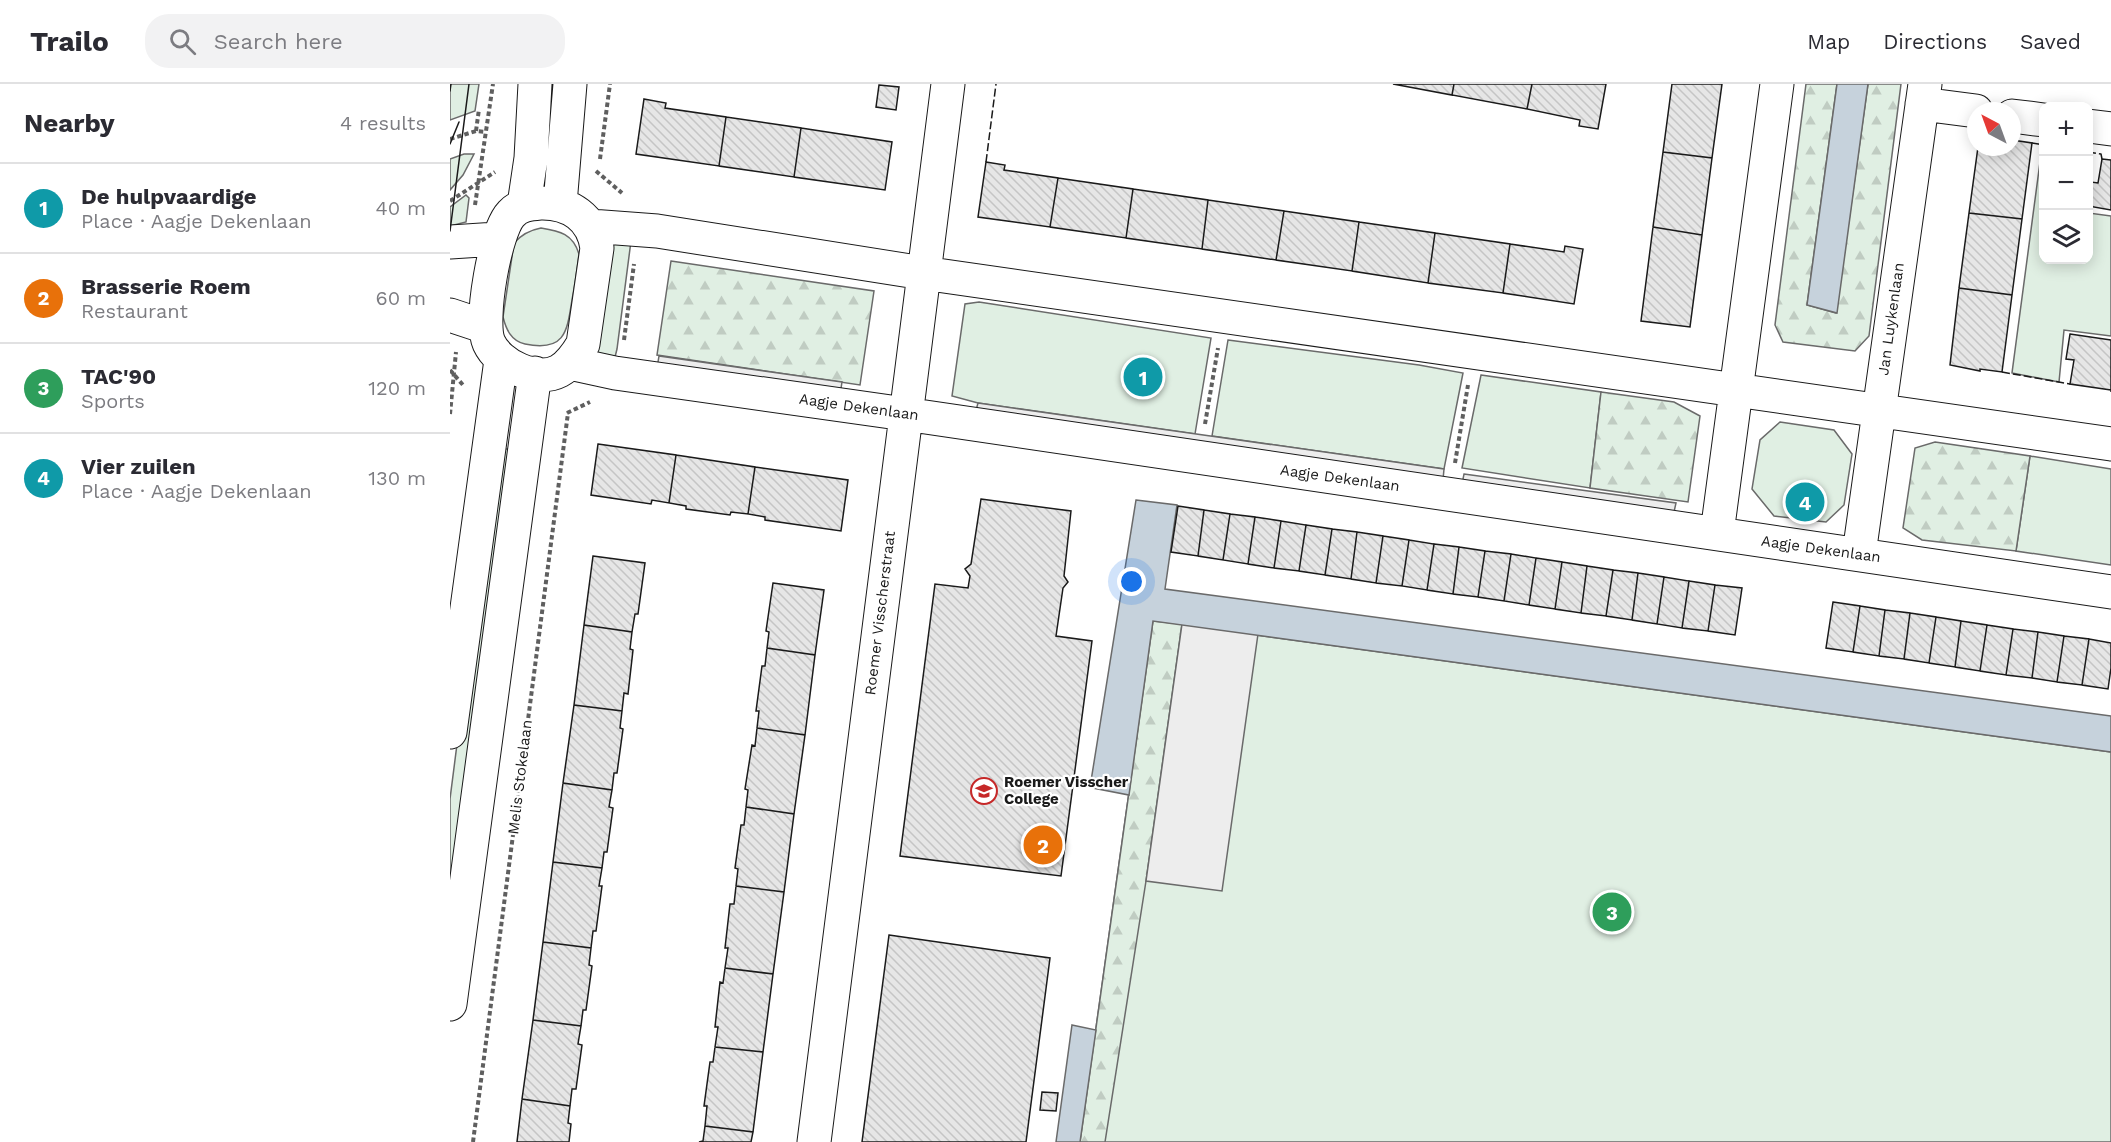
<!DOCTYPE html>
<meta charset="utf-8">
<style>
:root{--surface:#fff;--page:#f2f2f3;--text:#2b2b33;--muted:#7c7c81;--line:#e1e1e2;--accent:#2563eb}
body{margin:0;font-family:"Work Sans",sans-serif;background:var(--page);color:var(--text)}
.controls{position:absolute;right:18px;top:18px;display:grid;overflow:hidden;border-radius:12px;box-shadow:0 3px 15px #0003}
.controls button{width:54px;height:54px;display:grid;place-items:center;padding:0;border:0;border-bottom:2px solid var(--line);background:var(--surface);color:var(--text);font:30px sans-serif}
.compass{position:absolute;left:1517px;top:18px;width:54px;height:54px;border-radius:50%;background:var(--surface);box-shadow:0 3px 15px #0003;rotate:319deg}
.you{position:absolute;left:682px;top:498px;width:21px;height:21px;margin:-15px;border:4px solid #fff;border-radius:50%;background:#1a73e8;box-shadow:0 0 0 9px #1a73e833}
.badge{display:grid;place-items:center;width:39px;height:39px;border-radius:50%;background:var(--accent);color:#fff;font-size:20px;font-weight:700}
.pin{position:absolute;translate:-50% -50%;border:3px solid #fff;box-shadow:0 2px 6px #0006}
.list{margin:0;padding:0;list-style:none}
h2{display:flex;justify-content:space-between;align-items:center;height:78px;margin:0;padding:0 24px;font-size:26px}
h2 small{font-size:20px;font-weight:400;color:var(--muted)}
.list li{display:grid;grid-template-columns:39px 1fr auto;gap:18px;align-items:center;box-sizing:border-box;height:90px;padding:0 24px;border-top:2px solid var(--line)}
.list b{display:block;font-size:22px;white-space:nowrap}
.list p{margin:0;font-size:20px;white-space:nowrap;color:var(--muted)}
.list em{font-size:20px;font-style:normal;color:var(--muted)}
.icon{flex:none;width:33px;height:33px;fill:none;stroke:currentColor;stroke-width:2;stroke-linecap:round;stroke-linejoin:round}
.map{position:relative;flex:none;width:1661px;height:1058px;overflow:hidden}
header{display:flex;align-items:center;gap:36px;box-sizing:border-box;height:84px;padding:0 30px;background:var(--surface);border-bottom:2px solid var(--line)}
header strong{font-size:28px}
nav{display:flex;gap:33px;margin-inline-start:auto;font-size:21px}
.search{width:420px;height:54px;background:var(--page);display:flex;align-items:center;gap:15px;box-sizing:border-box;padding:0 21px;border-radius:24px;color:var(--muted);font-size:22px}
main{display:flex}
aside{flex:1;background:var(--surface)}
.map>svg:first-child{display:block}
</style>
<header>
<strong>Trailo</strong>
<div class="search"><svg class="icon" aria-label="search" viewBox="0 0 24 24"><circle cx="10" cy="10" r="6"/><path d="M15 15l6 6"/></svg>Search here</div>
<nav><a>Map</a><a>Directions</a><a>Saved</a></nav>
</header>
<main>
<aside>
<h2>Nearby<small>4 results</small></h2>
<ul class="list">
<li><span class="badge" style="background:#0f9aa8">1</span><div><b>De hulpvaardige</b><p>Place · Aagje Dekenlaan</p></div><em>40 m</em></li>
<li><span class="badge" style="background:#e8710a">2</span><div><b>Brasserie Roem</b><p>Restaurant</p></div><em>60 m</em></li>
<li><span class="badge" style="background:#2e9e5b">3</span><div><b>TAC'90</b><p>Sports</p></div><em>120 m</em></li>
<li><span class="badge" style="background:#0f9aa8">4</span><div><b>Vier zuilen</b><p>Place · Aagje Dekenlaan</p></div><em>130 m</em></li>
</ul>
</aside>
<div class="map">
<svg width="1661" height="1058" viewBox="0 0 1661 1058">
<defs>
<pattern id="forest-firs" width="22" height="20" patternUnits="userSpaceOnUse" patternTransform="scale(1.5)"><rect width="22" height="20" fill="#e0efe3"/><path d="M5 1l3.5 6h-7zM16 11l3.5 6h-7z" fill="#c0ccc2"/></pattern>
<pattern id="building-back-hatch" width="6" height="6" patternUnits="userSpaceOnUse" patternTransform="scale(1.5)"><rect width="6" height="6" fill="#e6e6e6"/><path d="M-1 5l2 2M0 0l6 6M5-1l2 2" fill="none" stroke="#c5c5c5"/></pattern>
</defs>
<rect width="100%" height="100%" fill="#fff"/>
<!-- green -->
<path fill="#e0efe3" stroke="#6a6a6a" stroke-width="1.5" d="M0,0H29L25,27L0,36Z
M1592,63L1594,176H1638L1639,129L1661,132V252L1614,246L1609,298L1562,289Z
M14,70H24L13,91L0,106V75Z
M16,111L19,114L16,138L0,142V123Z
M91,144C110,147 123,150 129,170C127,185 125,200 122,216C117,248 115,268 75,260C61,257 56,245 53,233L64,159C72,150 80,146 91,144Z
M181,157L167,265L164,277L147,270L146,265L161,158Z
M529,218L761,254L745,350L528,319L502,312L515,220Z
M778,256L969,281L1013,289L994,385L762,352Z
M1031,291L1151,308L1140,404L1012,384Z
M1330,338L1384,346L1402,370L1394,421L1376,438L1324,432L1302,405L1310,356Z
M53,365H63L0,848V715L21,551Z
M1580,372L1661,385V481L1566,467Z
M703,537L1661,668V1058H630Z"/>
<!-- forest -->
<path fill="url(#forest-firs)" stroke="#6a6a6a" stroke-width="1.5" d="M1356,0H1387L1357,221L1386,229L1418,0H1451L1419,252L1405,267L1333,258L1325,241Z
M221,177L424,207L410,301L207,271Z
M1151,308L1224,318L1250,332L1238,418L1140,404Z
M1485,358L1580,372L1566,467L1472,456L1453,444L1465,364Z
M703,537L732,540L696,797L655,1058H630Z"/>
<!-- parking -->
<path fill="#ededed" stroke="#6a6a6a" stroke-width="1.5" d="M209,272L392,298L390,311L207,284Z
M528,319L994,385L993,396L525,330Z
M1014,390L1226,419L1224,428L1012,400Z
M732,540L808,550L772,807L696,797Z"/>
<!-- water -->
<path fill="#c6d2dc" stroke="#6a6a6a" stroke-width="1.5" d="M1387,0H1418L1387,229L1357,221Z
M686,416L727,421L715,505L1661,632V668L703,537L679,711L643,704L641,697Z
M622,941L646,946L630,1058H606Z"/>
<!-- building -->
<path fill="url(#building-back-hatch)" stroke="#1a1a1a" stroke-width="1.5" d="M943,0H1004L1002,11Z
M1004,0H1082L1077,25L1002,11Z
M1082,0H1156L1148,45L1129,42L1130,36L1077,25Z
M1222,0H1272L1262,74L1213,68Z
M429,1L449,3L446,26L426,23Z
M194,15L216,19L215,24L276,33L269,82L186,70Z
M276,33L351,44L344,93L269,82Z
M351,44L442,58L435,106L344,93Z
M1562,56L1582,59L1572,135L1519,129L1528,63H1562Z
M1213,68L1262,74L1252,151L1203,143Z
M1652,75L1661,76V126L1638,122L1641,98L1648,99Z
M536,78L555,81L554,86L608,94L600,143L528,133Z
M608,94L683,105L676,154L600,143Z
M683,105L758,116L752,165L676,154Z
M758,116L834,127L826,176L752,165Z
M834,127L909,138L902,187L826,176Z
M1519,129L1572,135L1562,211L1509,204Z
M909,138L985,149L978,199L902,187Z
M1203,143L1252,151L1240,243L1191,237Z
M985,149L1060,160L1053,209L978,199Z
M1060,160L1114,168L1115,162L1133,165L1124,220L1053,209Z
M1509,204L1562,211L1552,288L1530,285V287L1500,281Z
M1620,250L1661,256V308V306L1620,300L1624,276L1616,275Z
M148,360L226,371L219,419L202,416L201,420L141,411Z
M226,371L305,383L298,430L281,428L280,431L236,425V422L219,419Z
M305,383L398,396L391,447L315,436V433L298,430Z
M531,415L621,427L614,492L618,498L613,504L606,552L642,557L611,792L450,772L485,500L518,504L520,492L515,485L521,480Z
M728,422L754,426L748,472L721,468Z
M754,426L780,430L773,476L748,472Z
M780,430L805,433L798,480L773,476Z
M805,433L831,437L824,484L798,480Z
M831,437L856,441L849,487L824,484Z
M856,441L882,445L875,491L849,487Z
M882,445L907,448L901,495L875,491Z
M907,448L933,452L926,499L901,495Z
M933,452L959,456L952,502L926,499Z
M959,456L984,460L977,506L952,502Z
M984,460L1009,463L1003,510L977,506Z
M1009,463L1035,467L1028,513L1003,510Z
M1035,467L1061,470L1054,517L1028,513Z
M1061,470L1086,474L1079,521L1054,517Z
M143,472L195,479L188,530H185L182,548L134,541Z
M1086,474L1112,478L1105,525L1079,521Z
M1112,478L1137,482L1131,529L1105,525Z
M1137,482L1163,486L1156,532L1131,529Z
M1163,486L1188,489L1182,536L1156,532Z
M1188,489L1214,493L1207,540L1182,536Z
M1214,493L1239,497L1232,544L1207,540Z
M1239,497L1265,501L1258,547L1232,544Z
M323,499L374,506L365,571L317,564L319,548L316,547Z
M1265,501L1292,504L1285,551L1258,547Z
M1383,518L1410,522L1403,568L1376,564Z
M1410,522L1435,526L1429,572L1403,568Z
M1435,526L1460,529L1454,575L1429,572Z
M1460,529L1486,533L1479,579L1454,575Z
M1486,533L1511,537L1505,583L1479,579Z
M1511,537L1537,541L1530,587L1505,583Z
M134,541L182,548L180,565L183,566L178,610L174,609L172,627L124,621Z
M1537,541L1563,545L1556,591L1530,587Z
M1563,545L1588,548L1582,594L1556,591Z
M1588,548L1614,552L1607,598L1582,594Z
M1614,552L1639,555L1632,601L1607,598Z
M1639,555L1661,559V584L1658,605L1632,601Z
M317,564L365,571L355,651L307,644L309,627H306L312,582H315Z
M124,621L172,627L170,644L173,645L167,689H164L162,706L113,699Z
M307,644L355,651L344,730L296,723L298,706L295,705L302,661L305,662Z
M113,699L162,706L159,723L163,724L157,768H154L152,784L103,778Z
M296,723L344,730L334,808L286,802L288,785L285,784L291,741H294Z
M103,778L152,784L149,802H152L146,847H143L141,864L93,858Z
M286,802L334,808L323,890L275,884L278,864H275L280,820H284Z
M439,851L600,874L576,1058H412Z
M93,858L141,864L139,881L142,882L136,926H133L131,942L83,936Z
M275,884L323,890L313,968L265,963L268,943H265L270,898L273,899Z
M83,936L131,942L128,960L132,961L126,1005H122L120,1022L72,1015Z
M265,963L313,968L303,1048L255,1042L257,1022H254L260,978H263Z
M592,1008L608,1009L606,1027L590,1026Z
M72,1015L120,1022L118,1039L121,1040L119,1058H67Z
M255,1042L303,1048L301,1058H249L253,1057Z"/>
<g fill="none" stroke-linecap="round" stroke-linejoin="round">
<defs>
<path id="minor" d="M1472,20L1526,27
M1562,32L1594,36
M1638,42L1661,45
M90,119C120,118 143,134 147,164L133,260C127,270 120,281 109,287C86,299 49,281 39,259C29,237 45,147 61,130C69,121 79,120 90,119Z
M110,120L120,0
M74,121L81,74L85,0
M140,142L207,147L473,189L1661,360
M0,158L47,155
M0,231L36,243
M119,279L165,289L455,330L1661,508
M1267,449L1327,0
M1409,470L1475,0
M0,648L51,276
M0,920L85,289
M364,1058L498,0"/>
</defs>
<!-- minor casing -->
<use href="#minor" stroke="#1a1a1a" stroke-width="35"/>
<!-- path -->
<path stroke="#5f5f5f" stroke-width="4" stroke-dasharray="4.5 3" stroke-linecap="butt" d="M26,47L29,25
M0,55L26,47L36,48
M150,75L160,0
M146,87L172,109
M0,117L45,88
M25,121L43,0
M174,256L184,180
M0,286L13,301
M117,329L140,318
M0,330L6,268
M755,340L768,264
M1005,379L1018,301
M23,1058L118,329"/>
<!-- minor -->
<use href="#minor" stroke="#fff" stroke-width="33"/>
<!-- tram -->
<path stroke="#1a1a1a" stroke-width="1.5" d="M0,7L1,0
M0,60L9,38
M0,147L19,0"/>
<!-- fence -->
<path stroke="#1a1a1a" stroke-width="1.5" stroke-dasharray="8 3" stroke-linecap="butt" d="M1582,59L1594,61
M1638,68L1651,70L1652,75
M536,78L546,0
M1552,288L1620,300"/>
</g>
<!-- icons -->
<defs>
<symbol id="school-ring" viewBox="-11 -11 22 22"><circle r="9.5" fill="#fff" stroke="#c62828" stroke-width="1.5"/><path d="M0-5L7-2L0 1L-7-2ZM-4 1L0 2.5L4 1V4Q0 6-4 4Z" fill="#c62828"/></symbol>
</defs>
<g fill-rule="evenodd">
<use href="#school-ring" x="519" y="692" width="30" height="30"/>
</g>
<g text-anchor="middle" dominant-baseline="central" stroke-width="4.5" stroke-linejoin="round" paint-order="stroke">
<!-- street labels -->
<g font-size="15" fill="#1a1a1a" stroke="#fff">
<text transform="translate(1441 235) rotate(-82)">Jan Luykenlaan</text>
<text transform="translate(409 323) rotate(8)">Aagje Dekenlaan</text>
<text transform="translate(890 394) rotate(8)">Aagje Dekenlaan</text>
<text transform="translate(1371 465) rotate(8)">Aagje Dekenlaan</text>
<text transform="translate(430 529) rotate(-83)">Roemer Visscherstraat</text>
<text transform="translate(70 693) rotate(-83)">Melis Stokelaan</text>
</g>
<!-- poi labels -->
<g font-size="15" font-weight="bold" fill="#1a1a1a" stroke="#fff" text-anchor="start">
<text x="554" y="698">Roemer Visscher<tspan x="554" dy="17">College</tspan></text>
</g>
</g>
</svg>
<div class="controls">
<button>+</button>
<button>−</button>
<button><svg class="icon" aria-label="layers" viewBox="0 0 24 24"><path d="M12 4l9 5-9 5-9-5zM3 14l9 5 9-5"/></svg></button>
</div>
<svg class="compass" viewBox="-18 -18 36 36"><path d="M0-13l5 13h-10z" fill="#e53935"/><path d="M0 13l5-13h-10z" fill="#7c7c81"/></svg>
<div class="you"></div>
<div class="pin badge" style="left:693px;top:293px;background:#0f9aa8">1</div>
<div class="pin badge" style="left:593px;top:761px;background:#e8710a">2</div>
<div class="pin badge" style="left:1162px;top:828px;background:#2e9e5b">3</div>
<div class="pin badge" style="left:1355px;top:418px;background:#0f9aa8">4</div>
</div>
</main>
